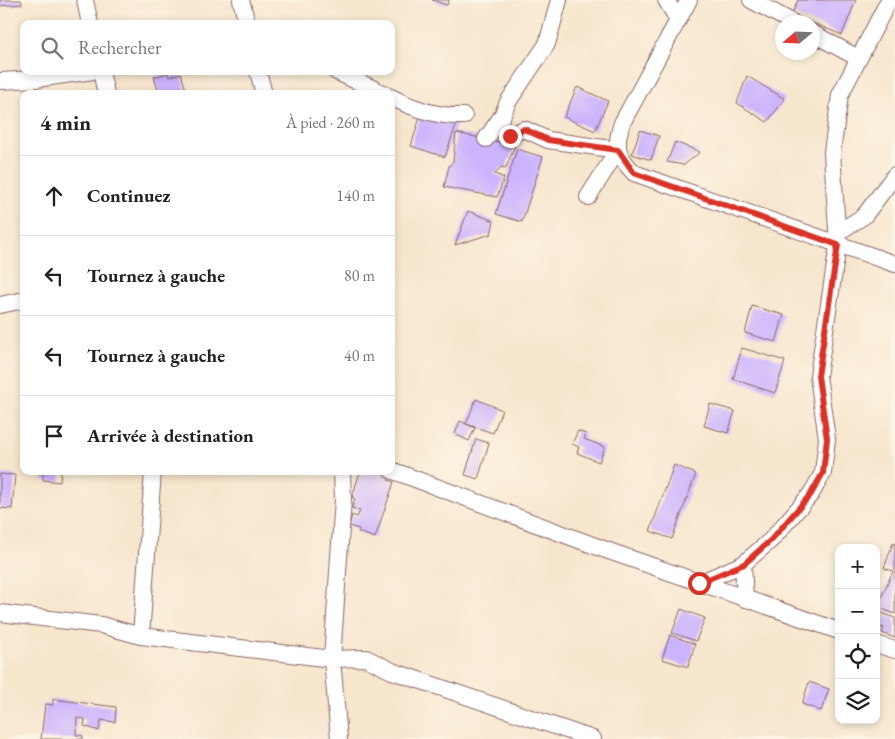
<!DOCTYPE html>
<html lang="fr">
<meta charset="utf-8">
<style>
:root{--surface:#fff;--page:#f6f6f6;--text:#202124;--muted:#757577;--line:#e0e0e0}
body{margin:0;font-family:"EB Garamond",serif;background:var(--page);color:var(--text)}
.controls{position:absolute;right:15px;bottom:15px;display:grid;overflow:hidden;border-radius:10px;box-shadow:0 2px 8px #0003}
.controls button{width:45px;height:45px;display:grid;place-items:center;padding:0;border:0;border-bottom:1px solid var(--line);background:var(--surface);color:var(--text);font:25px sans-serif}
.compass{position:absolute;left:775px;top:15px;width:45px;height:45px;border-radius:50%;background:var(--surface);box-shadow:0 2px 8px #0003;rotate:251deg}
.stop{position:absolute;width:15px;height:15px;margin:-11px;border:4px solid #d93025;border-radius:50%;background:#fff}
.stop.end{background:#d93025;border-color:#fff;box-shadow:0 1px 5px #0008}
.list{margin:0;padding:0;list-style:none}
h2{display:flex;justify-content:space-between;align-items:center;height:65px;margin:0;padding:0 20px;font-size:21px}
h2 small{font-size:16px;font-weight:400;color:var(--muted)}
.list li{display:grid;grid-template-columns:32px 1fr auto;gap:15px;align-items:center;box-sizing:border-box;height:80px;padding:0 20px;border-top:1px solid var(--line)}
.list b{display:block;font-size:19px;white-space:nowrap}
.list em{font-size:16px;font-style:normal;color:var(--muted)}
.icon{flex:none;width:28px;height:28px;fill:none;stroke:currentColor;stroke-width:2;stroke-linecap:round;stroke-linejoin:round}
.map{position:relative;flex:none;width:895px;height:739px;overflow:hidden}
.search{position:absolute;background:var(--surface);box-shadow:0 2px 8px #0003;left:20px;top:20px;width:375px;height:55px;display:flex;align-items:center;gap:12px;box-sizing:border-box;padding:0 18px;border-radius:10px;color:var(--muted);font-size:19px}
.panel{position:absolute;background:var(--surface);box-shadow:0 2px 8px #0003;left:20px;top:90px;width:375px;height:385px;border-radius:10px}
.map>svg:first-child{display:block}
</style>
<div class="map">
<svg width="895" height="739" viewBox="0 0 895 739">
<rect width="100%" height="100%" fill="#fcf5e5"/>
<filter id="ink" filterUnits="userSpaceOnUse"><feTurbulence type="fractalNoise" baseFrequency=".02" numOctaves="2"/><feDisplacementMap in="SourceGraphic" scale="10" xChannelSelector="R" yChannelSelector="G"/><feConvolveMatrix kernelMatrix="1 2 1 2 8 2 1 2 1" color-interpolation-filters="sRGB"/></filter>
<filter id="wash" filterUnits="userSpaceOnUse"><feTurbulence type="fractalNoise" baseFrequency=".0096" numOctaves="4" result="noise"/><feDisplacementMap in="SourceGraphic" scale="20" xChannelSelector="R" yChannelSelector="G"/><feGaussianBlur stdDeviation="1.12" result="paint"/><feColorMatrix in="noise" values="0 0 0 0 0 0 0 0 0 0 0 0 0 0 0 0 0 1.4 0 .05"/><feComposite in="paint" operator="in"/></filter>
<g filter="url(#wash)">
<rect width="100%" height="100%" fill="#f7e6ce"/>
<g id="blocks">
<!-- building -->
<path fill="#ccb3fe" d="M0,0H21L22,4L0,6Z
M432,0H449L447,5Z
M798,0H856L842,35L792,14Z
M168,73L169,77L181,73L187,94H159L154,77Z
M747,76L785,99L767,122L737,103Z
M577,87L608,101L595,131L564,117Z
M422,111L457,122L445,157L411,146Z
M640,130L659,136L651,160L632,154Z
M456,133L515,145L506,168L501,167L495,174L504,178L497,197L444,187L449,166L453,161Z
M675,142L700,152L684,165L667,162Z
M517,149L543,157L522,222L496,214Z
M468,211L494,221L491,234L455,245Z
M752,306L784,315L776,342L745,333Z
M742,348L785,361L775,393L733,379Z
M476,399L502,410L493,433L466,424Z
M710,404L735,411L728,433L704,426Z
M460,421L475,428L469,441L455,434Z
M578,431L586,434L584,439L605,447L599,462L577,453L579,447L572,444Z
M476,439L489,443L478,479L465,475Z
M674,465L696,474L672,539L650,531Z
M43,471H61L60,482L43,480Z
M366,471L391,472L388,480L394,482L375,538L358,532L359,529L349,526L352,515L357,517L360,511L352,508L355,499L352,497L360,472L365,473Z
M0,474L15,475L12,509L0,508Z
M893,543L895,544V614L877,607L893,571L884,568Z
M681,609L705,618L696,641L672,633Z
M879,612L895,618V638L882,633L884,628L876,626Z
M670,635L695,644L688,667L662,659Z
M809,682L829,689L821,711L802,704Z
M53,699L116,707L115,722L101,720L99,731L84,726L85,719L77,718L76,735L83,736V739H41L45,704L53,705Z"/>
</g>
</g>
<g filter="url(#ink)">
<use href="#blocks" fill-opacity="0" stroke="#876564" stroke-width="1"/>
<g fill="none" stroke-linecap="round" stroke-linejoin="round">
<defs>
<path id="minor" d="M85,0L90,24
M241,0L247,24
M666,0L678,20
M689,0L622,123C614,147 617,155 634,173L895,264
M751,0L792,22
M812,33L858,58
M101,71L106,94
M258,71L264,94
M335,71L385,94
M0,81L36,79L93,71
M391,97C414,109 438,117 464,116
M510,135L524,129L548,140L618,150L588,197
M486,139L502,116L508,102L547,44L559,0
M837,233L864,216L895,175
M0,305L24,300
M391,470L606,550L839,631
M743,564L745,599
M699,583L743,564L771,540L811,494L823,473L827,439L818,376L838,245L832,152L840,95L889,0
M0,613L101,625L141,636L332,659L366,658L392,671L593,739
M141,636L153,471
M876,644L895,650
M339,739L332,659L343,499L342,471"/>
</defs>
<!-- minor casing -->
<use href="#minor" stroke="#876564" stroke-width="18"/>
<!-- minor -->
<use href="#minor" stroke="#fff" stroke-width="16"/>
</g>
</g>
<g fill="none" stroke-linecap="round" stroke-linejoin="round" filter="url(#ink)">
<!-- route -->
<path stroke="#d93025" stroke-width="6" d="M510,136L524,129L548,140L618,150L634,173L838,245L818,376L827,439L823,473L811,494L771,540L744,564L699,583"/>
</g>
</svg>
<div class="controls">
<button>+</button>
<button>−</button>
<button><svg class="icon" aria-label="locate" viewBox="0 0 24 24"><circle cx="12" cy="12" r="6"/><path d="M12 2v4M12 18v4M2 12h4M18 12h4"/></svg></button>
<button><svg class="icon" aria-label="layers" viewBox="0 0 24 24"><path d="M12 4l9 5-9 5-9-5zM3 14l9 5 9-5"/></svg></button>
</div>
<svg class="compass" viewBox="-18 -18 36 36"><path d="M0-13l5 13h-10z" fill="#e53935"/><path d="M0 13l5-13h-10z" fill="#757577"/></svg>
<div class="stop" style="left:699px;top:583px"></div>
<div class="stop end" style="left:510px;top:136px"></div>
<div class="search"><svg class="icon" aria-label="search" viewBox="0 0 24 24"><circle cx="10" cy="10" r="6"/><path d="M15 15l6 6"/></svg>Rechercher</div>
<section class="panel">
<h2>4 min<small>À pied · 260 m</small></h2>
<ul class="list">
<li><svg class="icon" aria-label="ahead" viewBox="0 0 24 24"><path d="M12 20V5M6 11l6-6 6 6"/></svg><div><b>Continuez</b></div><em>140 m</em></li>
<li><svg class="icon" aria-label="left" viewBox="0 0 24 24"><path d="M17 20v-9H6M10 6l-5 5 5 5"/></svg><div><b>Tournez à gauche</b></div><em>80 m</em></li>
<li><svg class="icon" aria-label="left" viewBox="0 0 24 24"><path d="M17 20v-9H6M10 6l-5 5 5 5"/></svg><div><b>Tournez à gauche</b></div><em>40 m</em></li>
<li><svg class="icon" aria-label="arrive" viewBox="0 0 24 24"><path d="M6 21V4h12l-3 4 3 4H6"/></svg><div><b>Arrivée à destination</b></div></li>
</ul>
</section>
</div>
